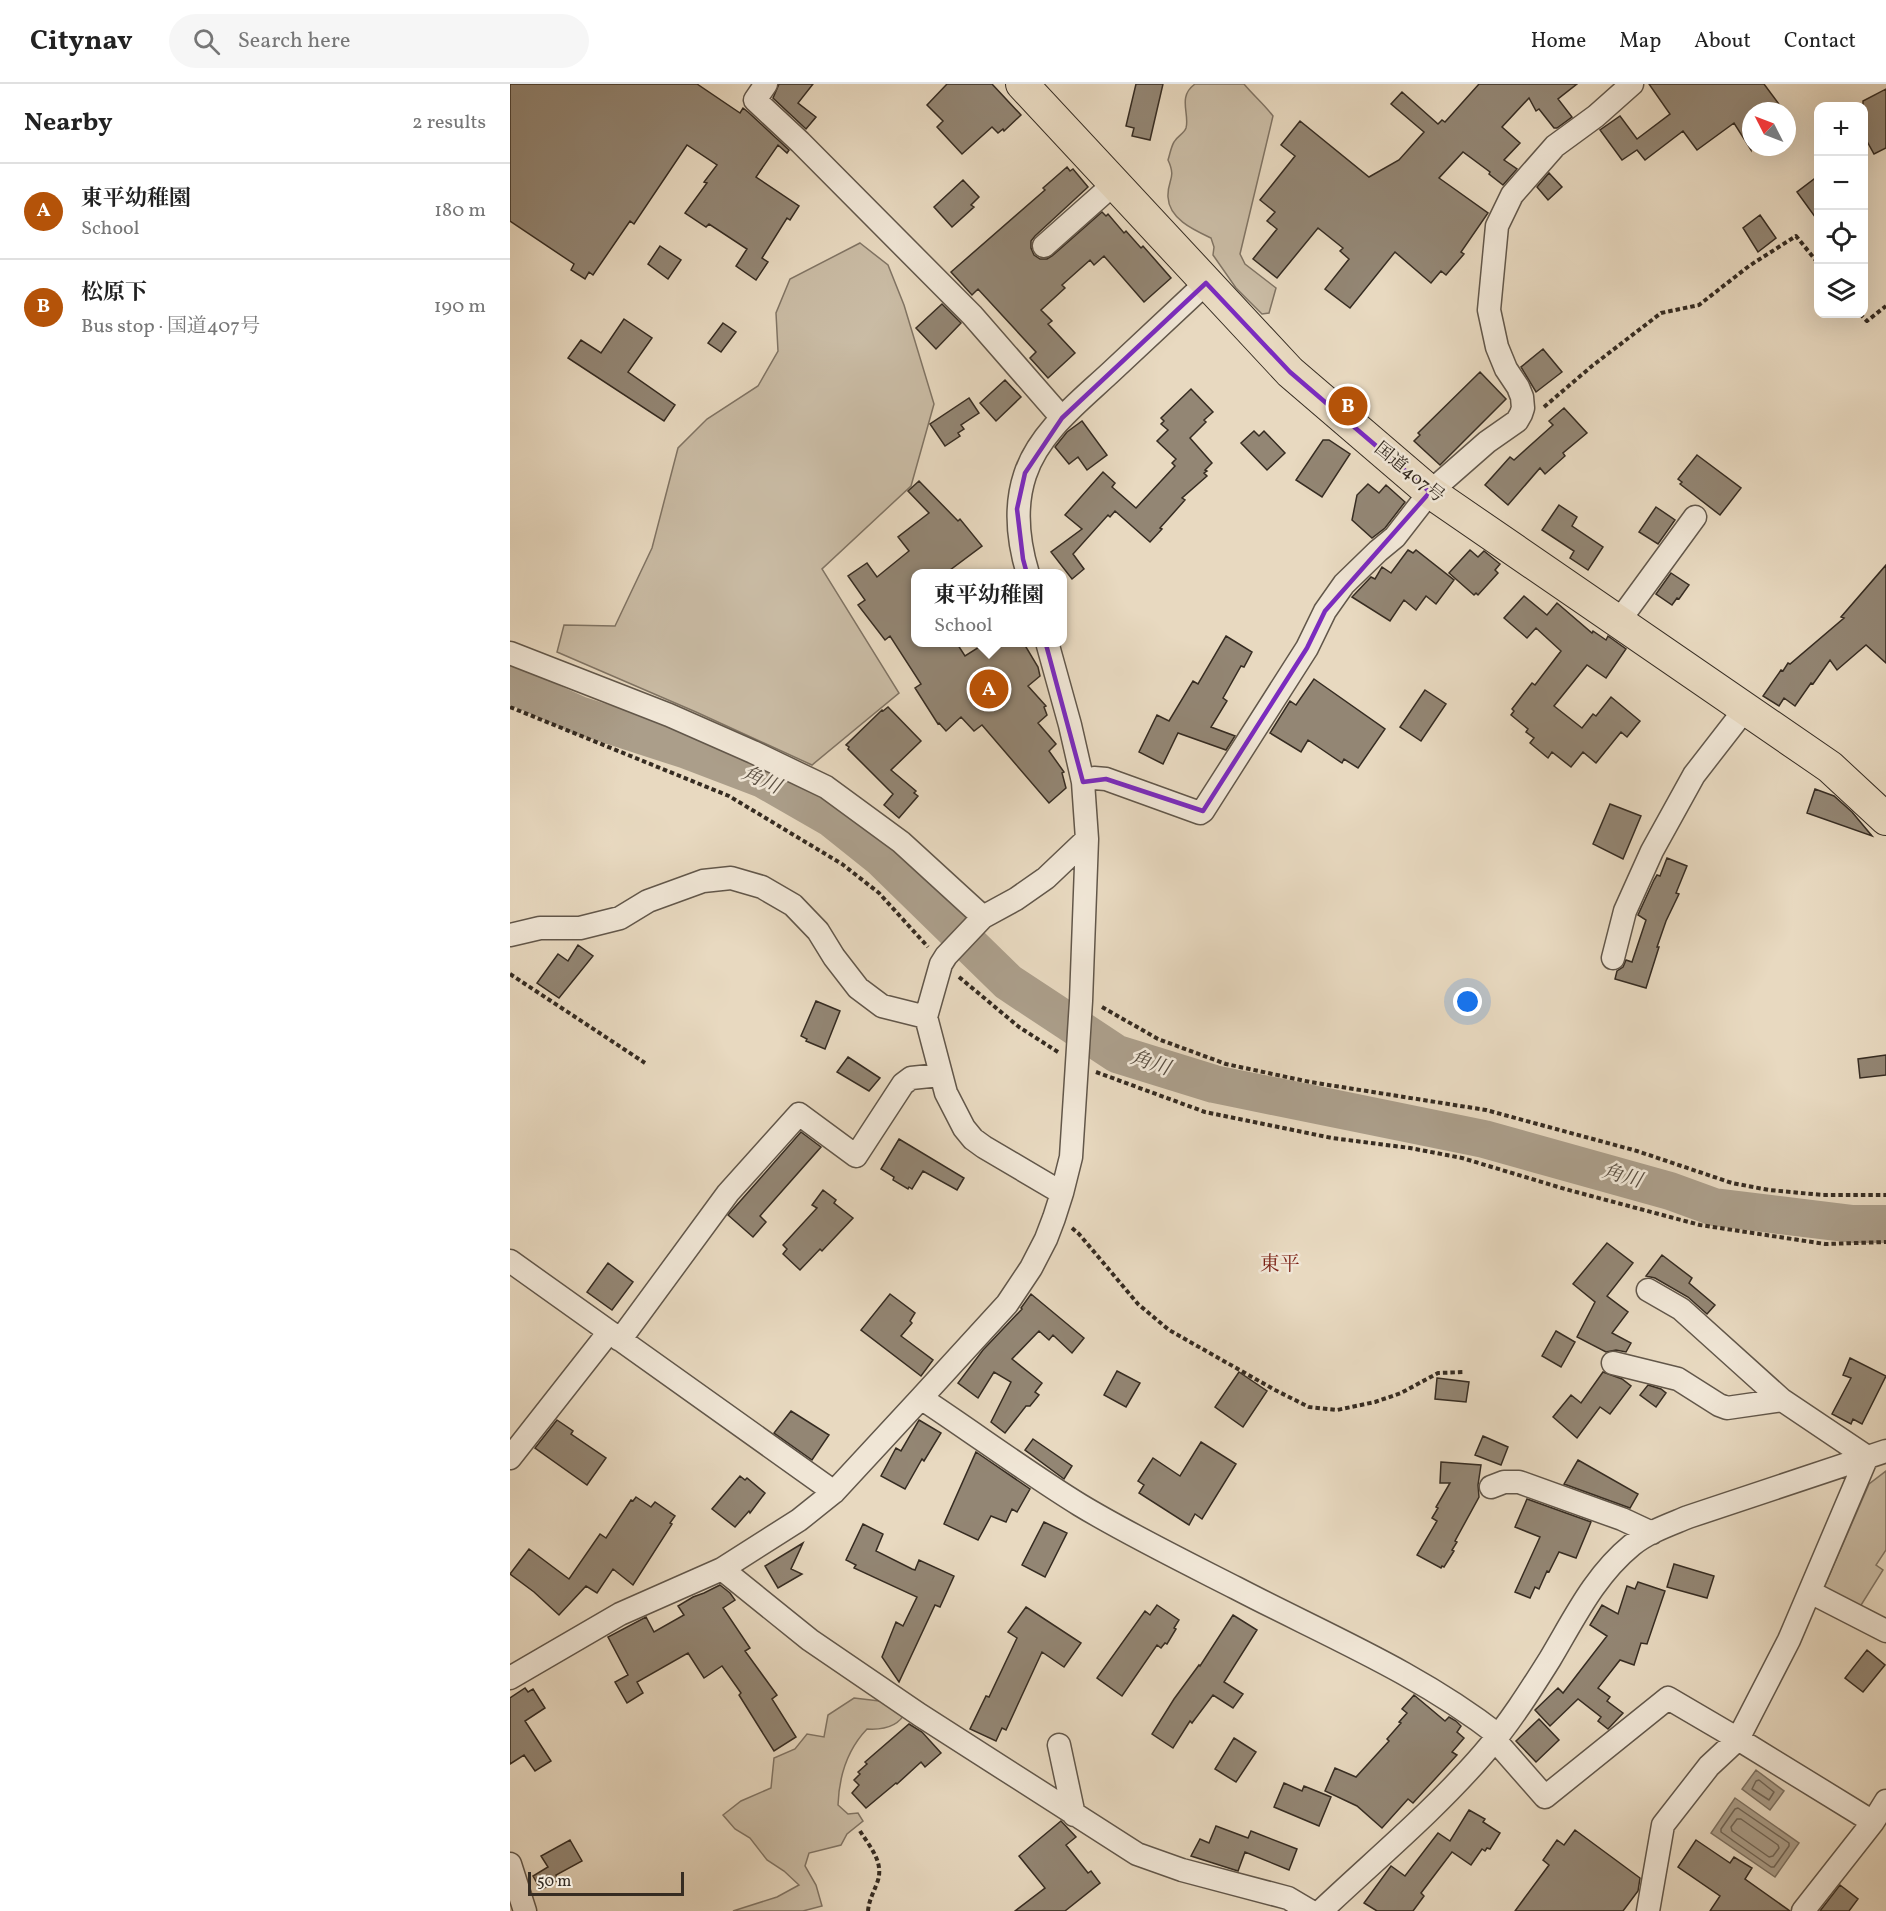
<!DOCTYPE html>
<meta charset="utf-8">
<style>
:root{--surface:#fff;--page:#f6f6f6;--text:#222;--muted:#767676;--line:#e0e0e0;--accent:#b45309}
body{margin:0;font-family:Vollkorn,"Noto Serif JP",serif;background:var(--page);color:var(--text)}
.controls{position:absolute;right:18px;top:18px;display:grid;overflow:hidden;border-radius:12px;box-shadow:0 6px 24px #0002}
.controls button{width:54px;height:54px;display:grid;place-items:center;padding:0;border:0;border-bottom:2px solid var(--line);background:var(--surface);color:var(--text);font:30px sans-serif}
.compass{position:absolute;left:1232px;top:18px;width:54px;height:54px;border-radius:50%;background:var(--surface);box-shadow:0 6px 24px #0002;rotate:312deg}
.scale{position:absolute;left:18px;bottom:15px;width:156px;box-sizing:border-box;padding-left:6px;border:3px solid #362c22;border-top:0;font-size:16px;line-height:21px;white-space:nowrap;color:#362c22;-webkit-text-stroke:4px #f0e6d6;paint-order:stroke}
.you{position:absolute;left:958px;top:918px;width:21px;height:21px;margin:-15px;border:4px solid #fff;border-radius:50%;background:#1a73e8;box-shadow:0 0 0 9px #1a73e833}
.badge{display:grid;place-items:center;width:39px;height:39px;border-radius:50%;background:var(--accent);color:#fff;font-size:20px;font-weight:700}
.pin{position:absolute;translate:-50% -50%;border:3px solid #fff;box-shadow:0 2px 6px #0006}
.popup{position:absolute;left:401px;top:485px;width:156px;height:78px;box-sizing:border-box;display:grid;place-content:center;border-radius:12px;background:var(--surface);filter:drop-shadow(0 2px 4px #0005);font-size:20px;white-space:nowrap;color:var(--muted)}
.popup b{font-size:22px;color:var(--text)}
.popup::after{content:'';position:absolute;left:50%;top:100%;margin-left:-12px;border:12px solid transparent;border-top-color:var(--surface)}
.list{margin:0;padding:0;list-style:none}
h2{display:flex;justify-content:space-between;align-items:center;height:78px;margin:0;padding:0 24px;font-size:26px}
h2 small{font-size:20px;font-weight:400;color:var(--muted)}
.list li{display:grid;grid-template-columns:39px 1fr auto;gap:18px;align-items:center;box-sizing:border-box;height:96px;padding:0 24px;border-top:2px solid var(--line)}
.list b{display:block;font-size:22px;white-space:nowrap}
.list p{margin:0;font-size:20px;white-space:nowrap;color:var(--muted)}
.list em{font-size:20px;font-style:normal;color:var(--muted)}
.icon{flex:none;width:33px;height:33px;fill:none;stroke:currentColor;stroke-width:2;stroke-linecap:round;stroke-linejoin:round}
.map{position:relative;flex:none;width:1376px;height:1827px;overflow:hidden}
header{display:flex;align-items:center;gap:36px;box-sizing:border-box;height:84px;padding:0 30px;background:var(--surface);border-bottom:2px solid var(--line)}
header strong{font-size:28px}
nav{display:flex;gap:33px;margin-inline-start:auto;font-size:21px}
.search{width:420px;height:54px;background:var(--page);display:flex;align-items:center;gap:15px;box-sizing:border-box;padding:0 21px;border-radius:33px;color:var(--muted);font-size:22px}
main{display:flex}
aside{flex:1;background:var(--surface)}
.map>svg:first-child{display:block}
</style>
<header>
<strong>Citynav</strong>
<div class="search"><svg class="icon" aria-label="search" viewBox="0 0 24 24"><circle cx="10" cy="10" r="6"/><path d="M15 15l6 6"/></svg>Search here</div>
<nav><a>Home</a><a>Map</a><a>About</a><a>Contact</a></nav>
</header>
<main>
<aside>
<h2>Nearby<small>2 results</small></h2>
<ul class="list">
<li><span class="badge">A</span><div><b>東平幼稚園</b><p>School</p></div><em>180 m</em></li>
<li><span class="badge">B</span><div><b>松原下</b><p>Bus stop · 国道407号</p></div><em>190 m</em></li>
</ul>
</aside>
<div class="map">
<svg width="1376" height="1827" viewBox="0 0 1376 1827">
<rect width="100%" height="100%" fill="#e8d9c0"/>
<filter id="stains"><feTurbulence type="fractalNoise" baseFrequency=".00333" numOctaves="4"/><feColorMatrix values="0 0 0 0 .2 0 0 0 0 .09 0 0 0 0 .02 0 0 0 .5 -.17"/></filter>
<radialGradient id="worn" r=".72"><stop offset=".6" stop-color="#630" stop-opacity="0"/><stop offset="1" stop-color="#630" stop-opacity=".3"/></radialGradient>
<!-- green -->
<path fill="#cabca5" stroke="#807464" stroke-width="1.5" d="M685,0H734C743,11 754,20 763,32L730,170L735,180L766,204L759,229L752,230L726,204L703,171L704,163L701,154C684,146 659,135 658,113C657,96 667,95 658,76C660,70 661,63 664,58C667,52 674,50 676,44C680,30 667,13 685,0Z
M350,159L378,181L394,221L424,320L401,402L312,485L389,609L302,681L186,628L47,568L54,541L105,542L142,464L168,364L197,335L248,302L268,267L266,229L280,195Z
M1376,1387V1466L1366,1481L1373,1486L1348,1526L1312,1508L1359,1400Z
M344,1614L378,1618L396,1627C389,1643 373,1646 357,1645C337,1666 329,1692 328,1721L338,1730L348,1729L353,1737L337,1750L331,1761L299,1769L295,1782L306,1801L312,1822L293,1827H223L267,1813L289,1801L274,1787L257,1776L240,1754L225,1745L213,1731L231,1717L261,1704L264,1674L285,1665L297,1650L314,1653L318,1631Z"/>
<!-- water -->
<path fill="#ab9e8a" stroke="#7c7060" stroke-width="1.5" d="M1246,1686L1274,1707L1260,1726L1232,1705Z
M1225,1714L1289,1759L1265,1793L1201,1749Z"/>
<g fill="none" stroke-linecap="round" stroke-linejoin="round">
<!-- shore -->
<path stroke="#706556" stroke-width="1.5" d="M1249,1696L1264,1708L1259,1716L1242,1705L1246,1697Z
M1228,1724L1279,1759V1762L1264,1783H1261L1211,1748V1745L1225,1725Z
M1227,1735H1231L1268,1761L1269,1764L1263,1772L1259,1773L1222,1747L1221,1743Z"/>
<!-- river -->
<path stroke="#ab9e8a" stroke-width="38" d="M0,600L69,631L177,666L253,695L321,734L371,774L498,898L607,970L704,1000L974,1055L1160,1107L1204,1123L1343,1140H1376"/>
</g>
<!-- building -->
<path fill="#938674" stroke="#362c22" stroke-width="1.5" d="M0,0H187L230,29L233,24L238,28L279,66L277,69L268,61L246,93L289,122L280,136L277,134L252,174L258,178L246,196L226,182L237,165L199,140L196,143L175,129L197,99L194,98L207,81L177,61L124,140L120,137L83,191L79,188L75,195L61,186L64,180L0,137Z
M269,0H303L288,19L306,33L296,45L263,14Z
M437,0H482L511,31L494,47L493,45L488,49L482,43L452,70L427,43L433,37L417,21Z
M626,0H653L640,56L622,52L624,44L616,42Z
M969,0H1067L1048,15L1062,33L1047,44H1044L1029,25L1026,27L1019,14L992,43L1010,59L994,76L1007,85L993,101L979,90L980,88L953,68L929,94L978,129L951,168L954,170L936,191L931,187L921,199L885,168L840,224L815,205L839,175L830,167L833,164L808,144L767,194L743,175L767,145L757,137L765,128L750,116L785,72L771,61L790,37L859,93L889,76L914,48L881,20L892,8L928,40L932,36L935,38Z
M1139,0H1254L1274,27H1241V66L1224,39L1187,66L1173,47L1135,76L1127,66L1112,76L1090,46L1110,32L1127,55L1160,30Z
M1376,5V64L1364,70L1353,50V17Z
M557,83L560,87L563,85L578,103L525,152L521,157V164L524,171L530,175H537L542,172L592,128L596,132L598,130L614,149L616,147L631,164L633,162L661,194L634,218L594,172L584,181L580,176L552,201L555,204L531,226L542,237L538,240L565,269L538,294L520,274L526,268L468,205L462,211L441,188L535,106L533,104Z
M1039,89L1052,103L1038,116L1027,103Z
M1308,92V137L1287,108Z
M453,96L469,113L461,121L464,123L442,143L424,123Z
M1250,131L1266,154L1248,168L1233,144Z
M150,162L171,176L158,195L138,180Z
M432,220L451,239L426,265L406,244Z
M114,235L142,254L118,288L165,321L154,337L58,274L71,256L91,269Z
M213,239L226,248L211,268L198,259Z
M1033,265L1052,288L1026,308L1011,283Z
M970,288L996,315L930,381L904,357L910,351L908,349Z
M495,296L511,313L486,337L470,319Z
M681,305L703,328L694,336L696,338L680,354L702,379L695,386L697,387L694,389L697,392L672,414L675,416L650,444L652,445L640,458L605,427L600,433L598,431L563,470L574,485L562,495L541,468L572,445L555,431L593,388L605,399L602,403L626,424L665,382L662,379L666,375L647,357L658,346L651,340L654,337L651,334Z
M459,314L469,329L451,341L454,345L448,349L450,352L435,362L420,340Z
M1054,324L1077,349L1053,369L1055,372L1035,390L1030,384L998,421L975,401L1000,373L1004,376L1043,341L1039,337Z
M572,337L597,371L577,386L568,373L559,380L545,363L557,348Z
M744,347L749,352L754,347L775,369L757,386L731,359Z
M813,356H819L840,370L812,413L786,396Z
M1187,371L1231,404L1210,431L1170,400L1172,398L1168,395Z
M409,397L448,437L450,435L472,462L436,489H405V558H446L455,572L477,558H513L528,583L530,592L518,602L536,622L534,623L537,631L528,639L546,660L539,667L554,688L552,689L556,704L539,719L472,641L464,647L451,633L436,647L429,639L428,640L405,604L411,600L380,552L375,556L348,521L355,516L338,492L357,479L367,493L399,467L388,453L419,429L398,407Z
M858,400L869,409L876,401L895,418L875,444L862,454L842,436L847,411Z
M1049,421L1067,433L1062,442L1093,463L1078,486L1060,474L1064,467L1032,446Z
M1146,423L1165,436L1148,460L1129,448Z
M898,466L903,469L906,466L944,496L926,520L916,512L906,526L894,516L880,537L842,513L861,493L865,495L872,483L881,489Z
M960,466L968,473L974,467L990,480L985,486L988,489L968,511L966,509L964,511L939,489Z
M1376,481V579L1356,561L1327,586L1320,576L1303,600L1301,599L1285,622L1274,614L1269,622L1253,612L1271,586L1273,587L1278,579L1280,580L1334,534L1331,533Z
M1161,489L1179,501L1169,515L1167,514L1162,521L1146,510Z
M1014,512L1037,531L1047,519L1082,549L1083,547L1096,556L1098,552L1116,565L1096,594L1077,581L1044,622L1072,644L1083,630L1086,632L1101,613L1130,637L1117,653L1111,648L1086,679L1073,668L1061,683L1042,668L1038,674L1020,659L1024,654L1016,648L1018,645L1001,631L1004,627L1002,625L1022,599L1025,601L1051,567L1026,544L1017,554L994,534Z
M716,552L742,568L734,583L731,582L713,614L717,617L701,643L725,652L716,666L668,649L653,680L629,668L647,631L659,637L683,597L688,600Z
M804,595L875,645L848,684L834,675L832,679L798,656L791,668L760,649L780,617L786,621Z
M915,606L936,620L911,657L890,643Z
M378,623L411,657L381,686L406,707L404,709L408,712L389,734L374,721L383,710L338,665L339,663L336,661L372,626L373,627Z
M1305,705L1324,712L1342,728L1362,752L1297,729Z
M1100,720L1131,732L1113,775L1083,760Z
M1157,774L1177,782L1166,809L1169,810L1156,837L1147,863H1149L1136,904L1105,895L1107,887L1113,883L1116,876L1122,878L1136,836L1128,831L1144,796L1147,791L1150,792Z
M68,861L83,872L49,914L27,899L48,870L58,877Z
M306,917L330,927L315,965L296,957L297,955L291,952Z
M1376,971V991L1350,994L1348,975Z
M338,973L370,994L359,1007L327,988Z
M291,1048L311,1063L250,1132L256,1138L243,1153L218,1131Z
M389,1055L454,1094L447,1106L413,1087L402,1105L399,1103L398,1105L383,1096L384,1093L371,1085Z
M313,1106L326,1116L324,1119L343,1134L312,1167L310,1165L290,1186L273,1170L277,1165L273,1161L307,1124L302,1121Z
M1097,1159L1123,1179L1097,1212L1118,1228L1102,1249L1121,1259L1116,1268L1106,1266L1096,1268L1067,1253L1085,1218L1063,1200Z
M1152,1171L1182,1194L1179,1199L1205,1221L1197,1230L1178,1213L1145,1194L1136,1192Z
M98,1179L123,1198L102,1226L77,1208Z
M380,1210L405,1229L400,1237L402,1239L391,1252L423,1276L411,1292L351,1246Z
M521,1210L574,1254L562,1269L543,1251L539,1256L529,1247L502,1275L532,1299L525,1308L529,1311L520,1322H516L495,1349L481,1338L501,1298L484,1288L468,1314L448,1299L473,1266L512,1225L511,1224Z
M1046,1247L1065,1258L1051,1283L1032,1272Z
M1340,1274L1376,1292L1352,1340L1343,1335L1341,1340L1322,1330L1341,1294L1333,1291Z
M607,1287L630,1299L616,1323L594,1311Z
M729,1288L757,1307L733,1343L705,1323Z
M1093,1288L1112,1295L1121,1302L1100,1330L1090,1323L1067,1354L1043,1333L1061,1311L1071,1319Z
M927,1294L959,1298L956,1318L925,1315Z
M1138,1301L1151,1305L1156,1309L1146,1323L1130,1311Z
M281,1327L319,1351L302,1376L264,1349Z
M47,1336L63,1347L61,1350L96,1374L77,1401L25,1364Z
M409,1336L431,1349L414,1377L412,1375L395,1405L371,1392L386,1364L391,1367Z
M973,1352L998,1363L991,1381L965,1371Z
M523,1355L562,1382L554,1395L515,1366Z
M691,1358L726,1380L692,1435L685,1430L679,1441L629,1409L634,1401L628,1397L643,1374L670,1392Z
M466,1368L520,1405L507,1428L502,1425L496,1438L481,1432L468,1456L434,1440Z
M1068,1376L1128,1410L1120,1424L1054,1400Z
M931,1378L971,1381L968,1401L969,1413L945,1457L947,1458L942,1466L944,1467L934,1483L932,1482L931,1484L907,1471L927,1437L922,1434L928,1424L926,1423L940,1399H930Z
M230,1392L235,1396L237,1394L255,1409L240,1429L239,1427L225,1443L202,1425Z
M126,1413L141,1423L145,1418L165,1432L160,1439L162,1440L123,1501L103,1485L87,1509L76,1502L49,1531L24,1508L0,1490L19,1465L59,1495L90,1450L96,1454L121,1416L123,1417Z
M1017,1415L1081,1438L1066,1474L1049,1468L1039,1488L1037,1487L1029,1505L1025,1503L1020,1514L1005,1508L1030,1453L1005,1443Z
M534,1438L557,1449L535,1493L512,1481Z
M353,1440L373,1450L366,1467L402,1485L405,1486L409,1476L444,1492L430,1523L425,1521L389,1598L372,1573L386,1538L393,1542L407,1513L344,1484L346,1481L336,1476Z
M293,1459L281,1485L292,1490L268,1504L255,1482Z
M1164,1480L1204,1492L1197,1514L1157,1503Z
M1128,1498L1155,1507L1137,1560L1131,1559L1124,1581L1110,1576L1088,1604L1100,1613L1097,1617L1113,1629L1098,1645L1088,1637L1091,1633L1068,1615L1040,1642L1025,1626L1048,1604L1053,1609L1097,1552L1080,1541L1092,1521L1108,1530L1117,1502L1125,1505Z
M210,1501L220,1509L225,1516L213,1524L240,1564L235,1567L267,1611L262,1615L286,1653L264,1667L229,1611L231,1609L212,1582L194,1594L178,1569L127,1598L133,1609L117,1619L105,1598L118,1591L98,1553L136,1533L144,1548L174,1531L168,1522L183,1513L194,1509Z
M647,1521L669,1536L664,1544L666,1545L657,1560L655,1559L651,1564L647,1561L612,1612L587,1594L635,1527L640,1531Z
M516,1523L571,1559L554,1583L532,1568L496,1646L492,1644L486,1657L460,1645L476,1612L479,1613L507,1554L498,1548Z
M723,1531L747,1546L714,1598L733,1610L723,1624L703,1611L682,1639L680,1637L663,1664L642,1650L664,1615L689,1581L690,1582Z
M1357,1566L1375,1581L1353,1608L1335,1594Z
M15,1604L18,1608L23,1605L35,1624L15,1637L41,1677L25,1687L14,1671L0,1680V1614Z
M904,1611L935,1637L939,1633L946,1637L951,1642L947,1648L954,1654L942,1668L947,1671L903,1719L898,1715L872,1744L847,1722L815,1707L825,1684L846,1693L879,1657L877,1655L891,1639L889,1638L897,1629L892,1625Z
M1029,1635L1049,1656L1026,1678L1006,1657Z
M399,1640L412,1648L431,1669L415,1683L411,1678L387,1700L386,1699L356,1724L342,1709L349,1701L344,1696L350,1690L348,1688L357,1680L355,1678Z
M724,1654L746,1668L726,1698L705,1685Z
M774,1699L792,1707L794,1702L821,1713L809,1742L764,1723Z
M959,1726L975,1735L973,1738L990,1749L980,1765L977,1764L975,1767L972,1765L961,1781L942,1768L911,1809L914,1812L903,1827H867L854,1819L881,1782L895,1792L928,1749L940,1757Z
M551,1737L566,1753L556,1761L578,1789L581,1787L590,1799L555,1827H505L535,1804L509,1772Z
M706,1742L738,1754L741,1747L787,1765L779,1786L735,1768L728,1787L681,1772L690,1755L699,1759Z
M1065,1746L1130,1794L1128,1807L1113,1827H1005L1039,1781L1033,1776L1047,1756L1054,1761Z
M60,1756L72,1777L46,1791L48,1796L31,1806L23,1792L38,1783L31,1772Z
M1186,1756L1220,1779L1224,1773L1242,1784L1235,1795L1280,1827H1200L1210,1812L1168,1783Z
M1330,1801L1348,1815L1339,1827H1310Z"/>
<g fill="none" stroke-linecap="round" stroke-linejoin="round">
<defs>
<path id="minor" d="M256,0L245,16L290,58L462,231L552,334
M534,162L605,99
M518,490C508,457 504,424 515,391C529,348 570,317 602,287C633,258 664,229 696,199
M1109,537L1185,433
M0,569L159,631L243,668L316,703L391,758L473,833
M573,698L584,694L596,695L690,729L693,727L797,564L815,527L834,500L868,467L885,453L920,408L977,358L1007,337L1011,330L1013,324L1012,313L1008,303L996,285L987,263L979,226L987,142L1002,111L1045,62L1086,32L1122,0
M0,851L30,844H70L110,834L138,817L193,797L221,794L252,803L283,821L308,847L324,873L348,904L372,922L416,933
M1103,874L1115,827L1142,767L1184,691L1236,624
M552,1109L474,1063L463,1055L454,1044L436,1009L416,933L431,880L436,872L473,833L506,815L536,794L577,755
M0,1177L324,1408
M1138,1206L1171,1225L1272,1316
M110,1256L218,1109L289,1030L346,1072L393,1000L401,994L430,991
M1103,1279L1168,1295L1209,1321L1217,1324L1272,1316L1357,1373L1279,1556L1228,1655L1363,1738
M411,1314C464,1349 515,1387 570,1421C618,1450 675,1478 726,1504C814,1550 909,1589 988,1651
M0,1374L99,1248
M981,1403L994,1398H1009L1112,1435L1142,1449
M212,1485L300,1556L410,1631L627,1770L672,1786L778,1814L800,1827
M1300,1508L1376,1547
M0,1594L110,1530L212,1485L289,1436L324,1408L411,1314L497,1220L521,1184L536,1155L544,1134L552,1109L561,1073L571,917L577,755L573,698L560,641L537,558
M984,1655L1035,1713L1158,1614L1228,1655L1199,1682L1153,1741L1138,1827
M549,1661L564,1731
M0,1780L15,1827
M811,1827C866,1775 925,1726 974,1669C999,1640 1020,1607 1040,1575C1064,1535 1084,1492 1122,1461C1138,1448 1159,1441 1178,1433L1376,1367
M1293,1827L1363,1738L1376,1717"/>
<path id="highway" d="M512,0L780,288L920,408L1320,683L1376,735"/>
</defs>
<!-- minor casing -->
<use href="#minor" stroke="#62574a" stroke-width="25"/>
<!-- highway casing -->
<use href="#highway" stroke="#362c22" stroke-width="34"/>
<!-- path -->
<path stroke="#362c22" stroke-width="4" stroke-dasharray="4.5 3" stroke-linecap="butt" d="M1350,230L1357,237L1376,222
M1034,323L1082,282L1151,229L1189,221L1239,182L1286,152L1308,179
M0,623L219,712L332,780L369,809L418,863
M0,890L135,979
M449,893L509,943L548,968
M592,923L648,955L716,980L800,998L976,1026L1127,1067L1222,1099L1259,1106L1313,1111H1376
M586,988L695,1028L822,1054L900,1064L952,1074L1055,1105L1190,1141L1315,1160L1376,1158
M562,1144L569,1150L628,1220L659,1246L765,1306L799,1323L827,1326L865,1318L891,1309L928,1289L955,1288
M350,1747C360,1763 375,1779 367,1799C363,1810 359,1816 358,1827"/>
<!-- minor -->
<use href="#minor" stroke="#f0e6d6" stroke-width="22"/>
<!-- highway -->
<use href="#highway" stroke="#e8d9c0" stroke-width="32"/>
</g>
<!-- marked area -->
<path fill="none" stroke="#7b2cbf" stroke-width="4.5" stroke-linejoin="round" d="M696,199L780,288L920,408L815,527L797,564L693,727L596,695L573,698L513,475L507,425L515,389L552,334Z"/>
<g text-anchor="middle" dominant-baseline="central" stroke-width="5" stroke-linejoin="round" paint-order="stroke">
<!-- street labels -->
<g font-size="18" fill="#362c22" stroke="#f0e6d6">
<text transform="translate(899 389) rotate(39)">国道407号</text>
</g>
<!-- water labels -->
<g font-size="20" font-style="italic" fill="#594e41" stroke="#f0e6d6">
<text transform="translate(251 697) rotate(24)">角川</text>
<text transform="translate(640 980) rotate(18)">角川</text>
<text transform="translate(1112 1093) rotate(16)">角川</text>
</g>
<!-- neighbourhood labels -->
<g font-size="20" fill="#7a1f14" stroke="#f0e6d6">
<text x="770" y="1181">東平</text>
</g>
</g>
<rect width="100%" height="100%" filter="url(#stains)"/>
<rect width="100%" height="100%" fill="url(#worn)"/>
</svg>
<div class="controls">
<button>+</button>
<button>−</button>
<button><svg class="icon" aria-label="locate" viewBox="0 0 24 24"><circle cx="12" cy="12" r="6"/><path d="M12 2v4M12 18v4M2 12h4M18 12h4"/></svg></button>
<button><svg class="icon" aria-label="layers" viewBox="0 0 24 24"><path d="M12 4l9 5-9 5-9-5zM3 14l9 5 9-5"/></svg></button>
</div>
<svg class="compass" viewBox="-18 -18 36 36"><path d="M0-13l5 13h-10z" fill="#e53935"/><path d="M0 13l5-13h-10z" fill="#767676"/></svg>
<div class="scale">50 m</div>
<div class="you"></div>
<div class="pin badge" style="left:479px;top:605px">A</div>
<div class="popup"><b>東平幼稚園</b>School</div>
<div class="pin badge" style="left:838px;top:322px">B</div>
</div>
</main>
